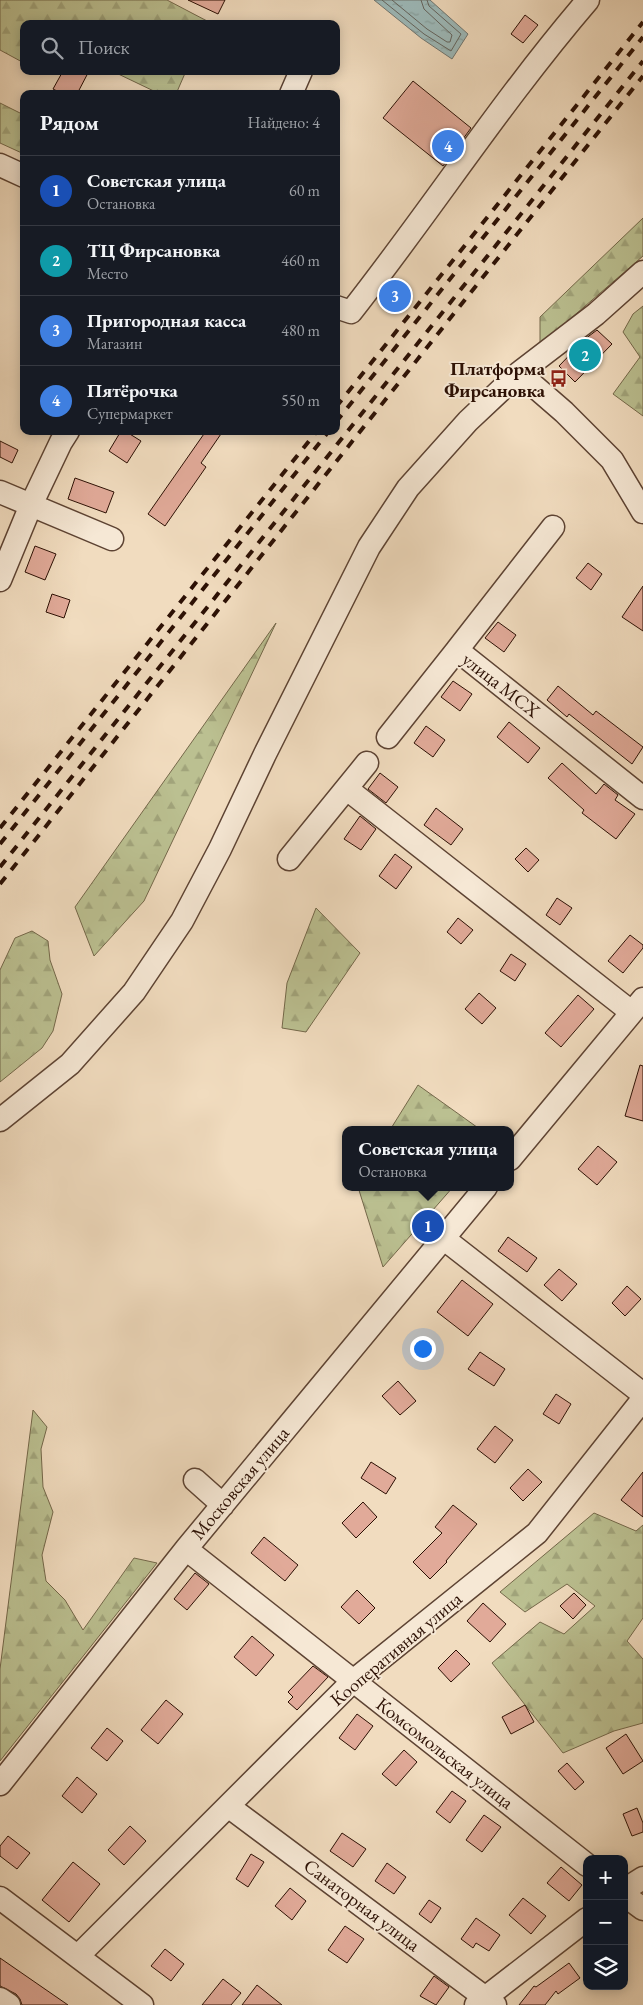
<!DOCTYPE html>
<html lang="ru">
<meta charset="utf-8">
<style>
:root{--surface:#171b24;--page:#20242c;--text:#f1f3f6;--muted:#9ea1a6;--line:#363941;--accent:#0f766e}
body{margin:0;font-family:"EB Garamond",serif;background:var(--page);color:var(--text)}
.controls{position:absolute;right:15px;bottom:15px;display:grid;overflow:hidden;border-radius:10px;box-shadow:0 2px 12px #0003}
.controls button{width:45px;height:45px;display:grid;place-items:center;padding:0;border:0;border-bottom:1px solid var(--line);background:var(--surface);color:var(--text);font:25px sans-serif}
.you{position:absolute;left:422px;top:1348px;width:18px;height:18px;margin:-12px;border:4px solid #fff;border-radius:50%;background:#1a73e8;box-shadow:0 0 0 8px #1a73e833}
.badge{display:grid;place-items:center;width:32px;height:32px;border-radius:50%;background:var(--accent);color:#fff;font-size:16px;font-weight:700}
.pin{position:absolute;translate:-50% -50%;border:2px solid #fff;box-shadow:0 1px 5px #0006}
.popup{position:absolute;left:342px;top:1126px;width:172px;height:65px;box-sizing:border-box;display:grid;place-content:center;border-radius:10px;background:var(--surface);filter:drop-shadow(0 1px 4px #0005);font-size:16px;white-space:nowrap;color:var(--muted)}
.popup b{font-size:19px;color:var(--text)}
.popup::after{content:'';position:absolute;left:50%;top:100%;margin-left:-10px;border:10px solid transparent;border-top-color:var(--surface)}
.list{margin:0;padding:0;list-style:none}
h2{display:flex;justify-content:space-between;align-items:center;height:65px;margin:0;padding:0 20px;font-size:21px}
h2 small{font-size:16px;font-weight:400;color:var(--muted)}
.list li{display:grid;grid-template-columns:32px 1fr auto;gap:15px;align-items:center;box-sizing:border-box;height:70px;padding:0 20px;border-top:1px solid var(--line)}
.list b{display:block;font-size:19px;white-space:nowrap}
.list p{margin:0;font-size:16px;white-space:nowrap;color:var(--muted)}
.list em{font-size:16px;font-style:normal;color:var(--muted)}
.icon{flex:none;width:28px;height:28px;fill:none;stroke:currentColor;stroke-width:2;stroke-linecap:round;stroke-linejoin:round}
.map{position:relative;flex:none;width:643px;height:2005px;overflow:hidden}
.search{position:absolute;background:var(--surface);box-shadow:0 2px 12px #0003;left:20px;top:20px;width:320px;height:55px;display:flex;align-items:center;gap:12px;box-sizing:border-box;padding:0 18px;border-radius:10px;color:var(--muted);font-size:19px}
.panel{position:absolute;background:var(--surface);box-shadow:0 2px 12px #0003;left:20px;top:90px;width:320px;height:345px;border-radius:10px}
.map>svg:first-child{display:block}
</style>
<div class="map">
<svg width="643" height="2005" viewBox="0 0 643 2005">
<defs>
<pattern id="forest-firs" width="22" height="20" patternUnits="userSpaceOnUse" patternTransform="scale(1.25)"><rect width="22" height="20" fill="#bbc091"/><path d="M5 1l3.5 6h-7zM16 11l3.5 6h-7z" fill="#a1a47b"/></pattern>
<pattern id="water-ripples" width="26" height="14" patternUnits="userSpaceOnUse" patternTransform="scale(1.25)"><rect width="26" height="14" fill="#9dbaba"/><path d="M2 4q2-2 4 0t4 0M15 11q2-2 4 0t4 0" fill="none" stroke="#879f9e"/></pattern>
</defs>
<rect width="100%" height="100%" fill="#f1dcbf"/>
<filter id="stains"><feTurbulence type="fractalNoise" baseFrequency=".004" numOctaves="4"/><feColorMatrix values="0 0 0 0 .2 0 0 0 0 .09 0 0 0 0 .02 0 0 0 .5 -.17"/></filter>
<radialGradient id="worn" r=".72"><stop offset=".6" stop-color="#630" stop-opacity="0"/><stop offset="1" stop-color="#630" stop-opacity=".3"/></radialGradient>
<!-- forest -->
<path fill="url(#forest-firs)" stroke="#74684a" d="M0,0H167L209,22L208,24H24V63L0,50Z
M112,71H186L176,94H160Z
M0,103L24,115V154L0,143Z
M643,218V256L540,345V317Z
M643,306V416L613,394L640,357L623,332L633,314Z
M276,623L144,901L94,956L75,907Z
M316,908L360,953L306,1032L282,1028L287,983Z
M32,931L48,941L50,960L62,994L53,1031L42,1048L0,1082V970L15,938Z
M418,1085L481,1130H390Z
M358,1187H453L383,1267Z
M33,1410L47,1427L41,1449L43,1487L53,1512L42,1555L46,1581L65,1600L83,1630L134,1558L157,1563L0,1761V1669Z
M594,1513L636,1531L643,1525V1618L627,1641L643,1659V1723L614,1731L563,1753L492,1663L540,1622L564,1634L595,1606L567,1584L525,1612L500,1592Z"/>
<!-- water -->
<path fill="url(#water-ripples)" stroke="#707671" d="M374,0H430L468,34L452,59L421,38Z"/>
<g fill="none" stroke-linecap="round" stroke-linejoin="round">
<!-- shore -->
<path stroke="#64655f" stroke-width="1" d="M382,0L424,34L451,51L461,34L429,6L427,0
M392,0L427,29L447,42H450L452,35L424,9L421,0"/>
</g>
<!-- building -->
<path fill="#e1aa99" stroke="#2c1004" d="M188,0H225L218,14Z
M525,15L538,25L523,43L511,34Z
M63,71H89L77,94H63L53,89Z
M413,81L471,128L443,166L383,118Z
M597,330L612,344L575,382L559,366L585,339Z
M121,431H125L141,441L127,463L109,451Z
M206,431H223L201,463L206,467L165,526L148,514Z
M0,441L18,450L12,463L0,457Z
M75,478L114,492L106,513L68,499Z
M35,546L56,554L45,580L25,572Z
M588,563L602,574L591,590L576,578Z
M643,586V631L622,617Z
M52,594L70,600L64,618L46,612Z
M498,622L516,635L504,652L485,638Z
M453,681L472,694L460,711L441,697Z
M558,686L593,715L596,711L643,747L632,764L569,714L567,717L547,700Z
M509,722L540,748L528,763L497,737Z
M426,726L445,740L433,757L414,743Z
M562,763L596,794L604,784L618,795L615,800L635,814L616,839L582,813L584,810L548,778Z
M380,773L398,787L386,803L368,789Z
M436,808L463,829L451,845L424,825Z
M360,816L376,829L361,850L344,839Z
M526,848L539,860L528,872L515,859Z
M395,854L412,867L396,889L379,876Z
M557,898L572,908L560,925L546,915Z
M458,918L473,930L461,944L447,932Z
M630,935L643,945V948L623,973L608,961Z
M511,954L526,964L515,981L500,971Z
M479,993L496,1008L482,1024L465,1009Z
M578,995L594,1009L561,1047L545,1033Z
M640,1065L643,1066V1121L625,1116Z
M598,1146L617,1162L597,1185L578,1169Z
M508,1237L537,1258L527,1272L498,1251Z
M559,1269L577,1284L562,1301L544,1285Z
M462,1280L493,1304L468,1336L437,1312Z
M627,1286L641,1299L625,1316L612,1303Z
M480,1352L505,1369L494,1386L468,1369Z
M398,1381L416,1401L400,1415L382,1396Z
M556,1394L571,1404L559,1424L543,1414Z
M495,1426L513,1440L495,1463L477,1449Z
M371,1462L396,1478L386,1494L361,1478Z
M528,1469L542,1482L523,1501L510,1488Z
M643,1472V1517L621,1500Z
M363,1502L377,1517L356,1538L342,1523Z
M453,1505L477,1524L446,1561L447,1562L430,1579L413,1562L442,1533L435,1527Z
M264,1537L298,1565L285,1581L251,1553Z
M195,1573L209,1584L187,1610L174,1599Z
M357,1590L375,1608L359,1624L341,1607Z
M574,1593L586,1605L573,1619L560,1606Z
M483,1603L506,1624L490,1642L467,1621Z
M252,1636L274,1655L256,1676L234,1657Z
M456,1650L470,1664L451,1682L438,1668Z
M313,1666L328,1677L297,1710L288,1702L293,1697L288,1692Z
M166,1700L183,1714L158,1744L141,1730Z
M525,1705L534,1722L511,1734L502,1717Z
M357,1714L373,1726L355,1750L339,1738Z
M107,1728L123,1741L107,1761L91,1748Z
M626,1734L643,1761L623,1774L606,1748Z
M404,1750L417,1762L396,1786L382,1774Z
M567,1763L584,1782L575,1790L558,1771Z
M77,1777L97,1794L82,1813L62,1796Z
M452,1791L466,1801L450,1823L436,1812Z
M637,1808L643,1823V1832L632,1836L623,1814Z
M484,1815L501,1827L482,1852L466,1840Z
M130,1826L146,1841L124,1865L108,1850Z
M342,1833L366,1849L353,1867L330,1851Z
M8,1836L30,1853L17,1869L0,1856V1846Z
M251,1854L264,1862L248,1887L236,1879Z
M73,1862L100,1884L69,1922L42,1900Z
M387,1863L406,1877L394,1894L375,1881Z
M561,1867L582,1885L569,1901L547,1883Z
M290,1888L306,1901L292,1920L275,1906Z
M523,1898L546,1916L531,1934L509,1915Z
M429,1900L441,1908L431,1923L419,1914Z
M476,1918L500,1935L489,1951L476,1943L473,1948L461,1939Z
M345,1926L364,1939L347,1963L328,1950Z
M165,1949L184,1964L171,1981L151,1966Z
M0,1958L68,2005H22L20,1999L16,1994L0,1986Z
M569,1963L580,1978L558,1994L556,1991L545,2005H519L534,1986L536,1987Z
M434,1976L449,1987L436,2005L420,1996Z
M223,1979L241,1993L231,2005H202Z
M257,1985L282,2005H242Z"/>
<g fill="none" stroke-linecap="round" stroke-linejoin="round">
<defs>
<path id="minor" d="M291,94L301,71
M0,165L24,176
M336,307L351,312C432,209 503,99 588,0
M519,373L564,412L612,460L643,512
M0,492L112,539
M553,527L457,650L643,798
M0,580L31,505L61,442L68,431
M388,737L457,650
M347,789L625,1007L628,1016
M289,859L367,763
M0,1120L70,1064L134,992L182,921L220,849L265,754L369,547L408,488L468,421L519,373L596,314L643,272
M510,1159L643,999
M443,1238L643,1394
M195,1480L223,1505
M186,1549L587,1865
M0,1784L186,1549L486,1187
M228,1806L495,2005
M624,1890L643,1878
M624,1895L643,1909
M0,1898L142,2005
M78,1956L353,1681L537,1533L643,1399
M0,1999L9,2005
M476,2005L587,1919"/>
</defs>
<!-- minor casing -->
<use href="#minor" stroke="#5d4333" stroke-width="25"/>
<!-- minor -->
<use href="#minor" stroke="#f6e8d5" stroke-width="22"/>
<!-- rail -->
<path stroke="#2c1004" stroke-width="4" stroke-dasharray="9 9" stroke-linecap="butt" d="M336,407L643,22
M336,422L643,37
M0,828L317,431
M0,844L329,431
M0,867L643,61
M0,884L643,76"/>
</g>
<!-- icons -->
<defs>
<symbol id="bus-bare" viewBox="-9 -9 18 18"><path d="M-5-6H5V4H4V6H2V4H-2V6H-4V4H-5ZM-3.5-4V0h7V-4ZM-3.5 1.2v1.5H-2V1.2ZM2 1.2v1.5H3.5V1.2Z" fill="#8f2418" stroke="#f6e8d5" stroke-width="2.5" paint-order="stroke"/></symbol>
</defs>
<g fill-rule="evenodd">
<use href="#bus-bare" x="546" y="366" width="25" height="25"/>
</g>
<g text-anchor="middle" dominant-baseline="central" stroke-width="4" stroke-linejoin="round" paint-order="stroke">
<!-- poi labels -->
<g font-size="19" font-weight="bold" fill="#2c1004" stroke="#f6e8d5" text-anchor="end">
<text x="545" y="368">Платформа<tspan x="545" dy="22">Фирсановка</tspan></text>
</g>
<!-- street labels -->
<g font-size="19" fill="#2c1004" stroke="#f6e8d5">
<text transform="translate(501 685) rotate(38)">улица МСХ</text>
<text transform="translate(240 1483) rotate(-50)">Московская улица</text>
<text transform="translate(396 1649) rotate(-40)">Кооперативная улица</text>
<text transform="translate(445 1753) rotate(38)">Комсомольская улица</text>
<text transform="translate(362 1905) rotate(37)">Санаторная улица</text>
</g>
</g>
<rect width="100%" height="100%" filter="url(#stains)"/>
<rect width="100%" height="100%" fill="url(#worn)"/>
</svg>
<div class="controls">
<button>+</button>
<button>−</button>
<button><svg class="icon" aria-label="layers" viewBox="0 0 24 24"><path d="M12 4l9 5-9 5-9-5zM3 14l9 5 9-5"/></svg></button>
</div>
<div class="you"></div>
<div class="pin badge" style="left:428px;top:1226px;background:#1a4fb4">1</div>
<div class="popup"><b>Советская улица</b>Остановка</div>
<div class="pin badge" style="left:585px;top:355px;background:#0f9aa8">2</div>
<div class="pin badge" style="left:395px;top:296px;background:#3f7fe0">3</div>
<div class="pin badge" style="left:448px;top:146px;background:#3f7fe0">4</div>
<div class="search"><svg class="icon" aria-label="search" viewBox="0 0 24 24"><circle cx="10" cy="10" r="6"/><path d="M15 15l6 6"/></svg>Поиск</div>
<section class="panel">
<h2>Рядом<small>Найдено: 4</small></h2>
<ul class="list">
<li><span class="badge" style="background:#1a4fb4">1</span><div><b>Советская улица</b><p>Остановка</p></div><em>60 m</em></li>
<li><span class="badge" style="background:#0f9aa8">2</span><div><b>ТЦ Фирсановка</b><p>Место</p></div><em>460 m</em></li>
<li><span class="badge" style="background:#3f7fe0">3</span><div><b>Пригородная касса</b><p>Магазин</p></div><em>480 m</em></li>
<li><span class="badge" style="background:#3f7fe0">4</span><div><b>Пятёрочка</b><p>Супермаркет</p></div><em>550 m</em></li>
</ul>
</section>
</div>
